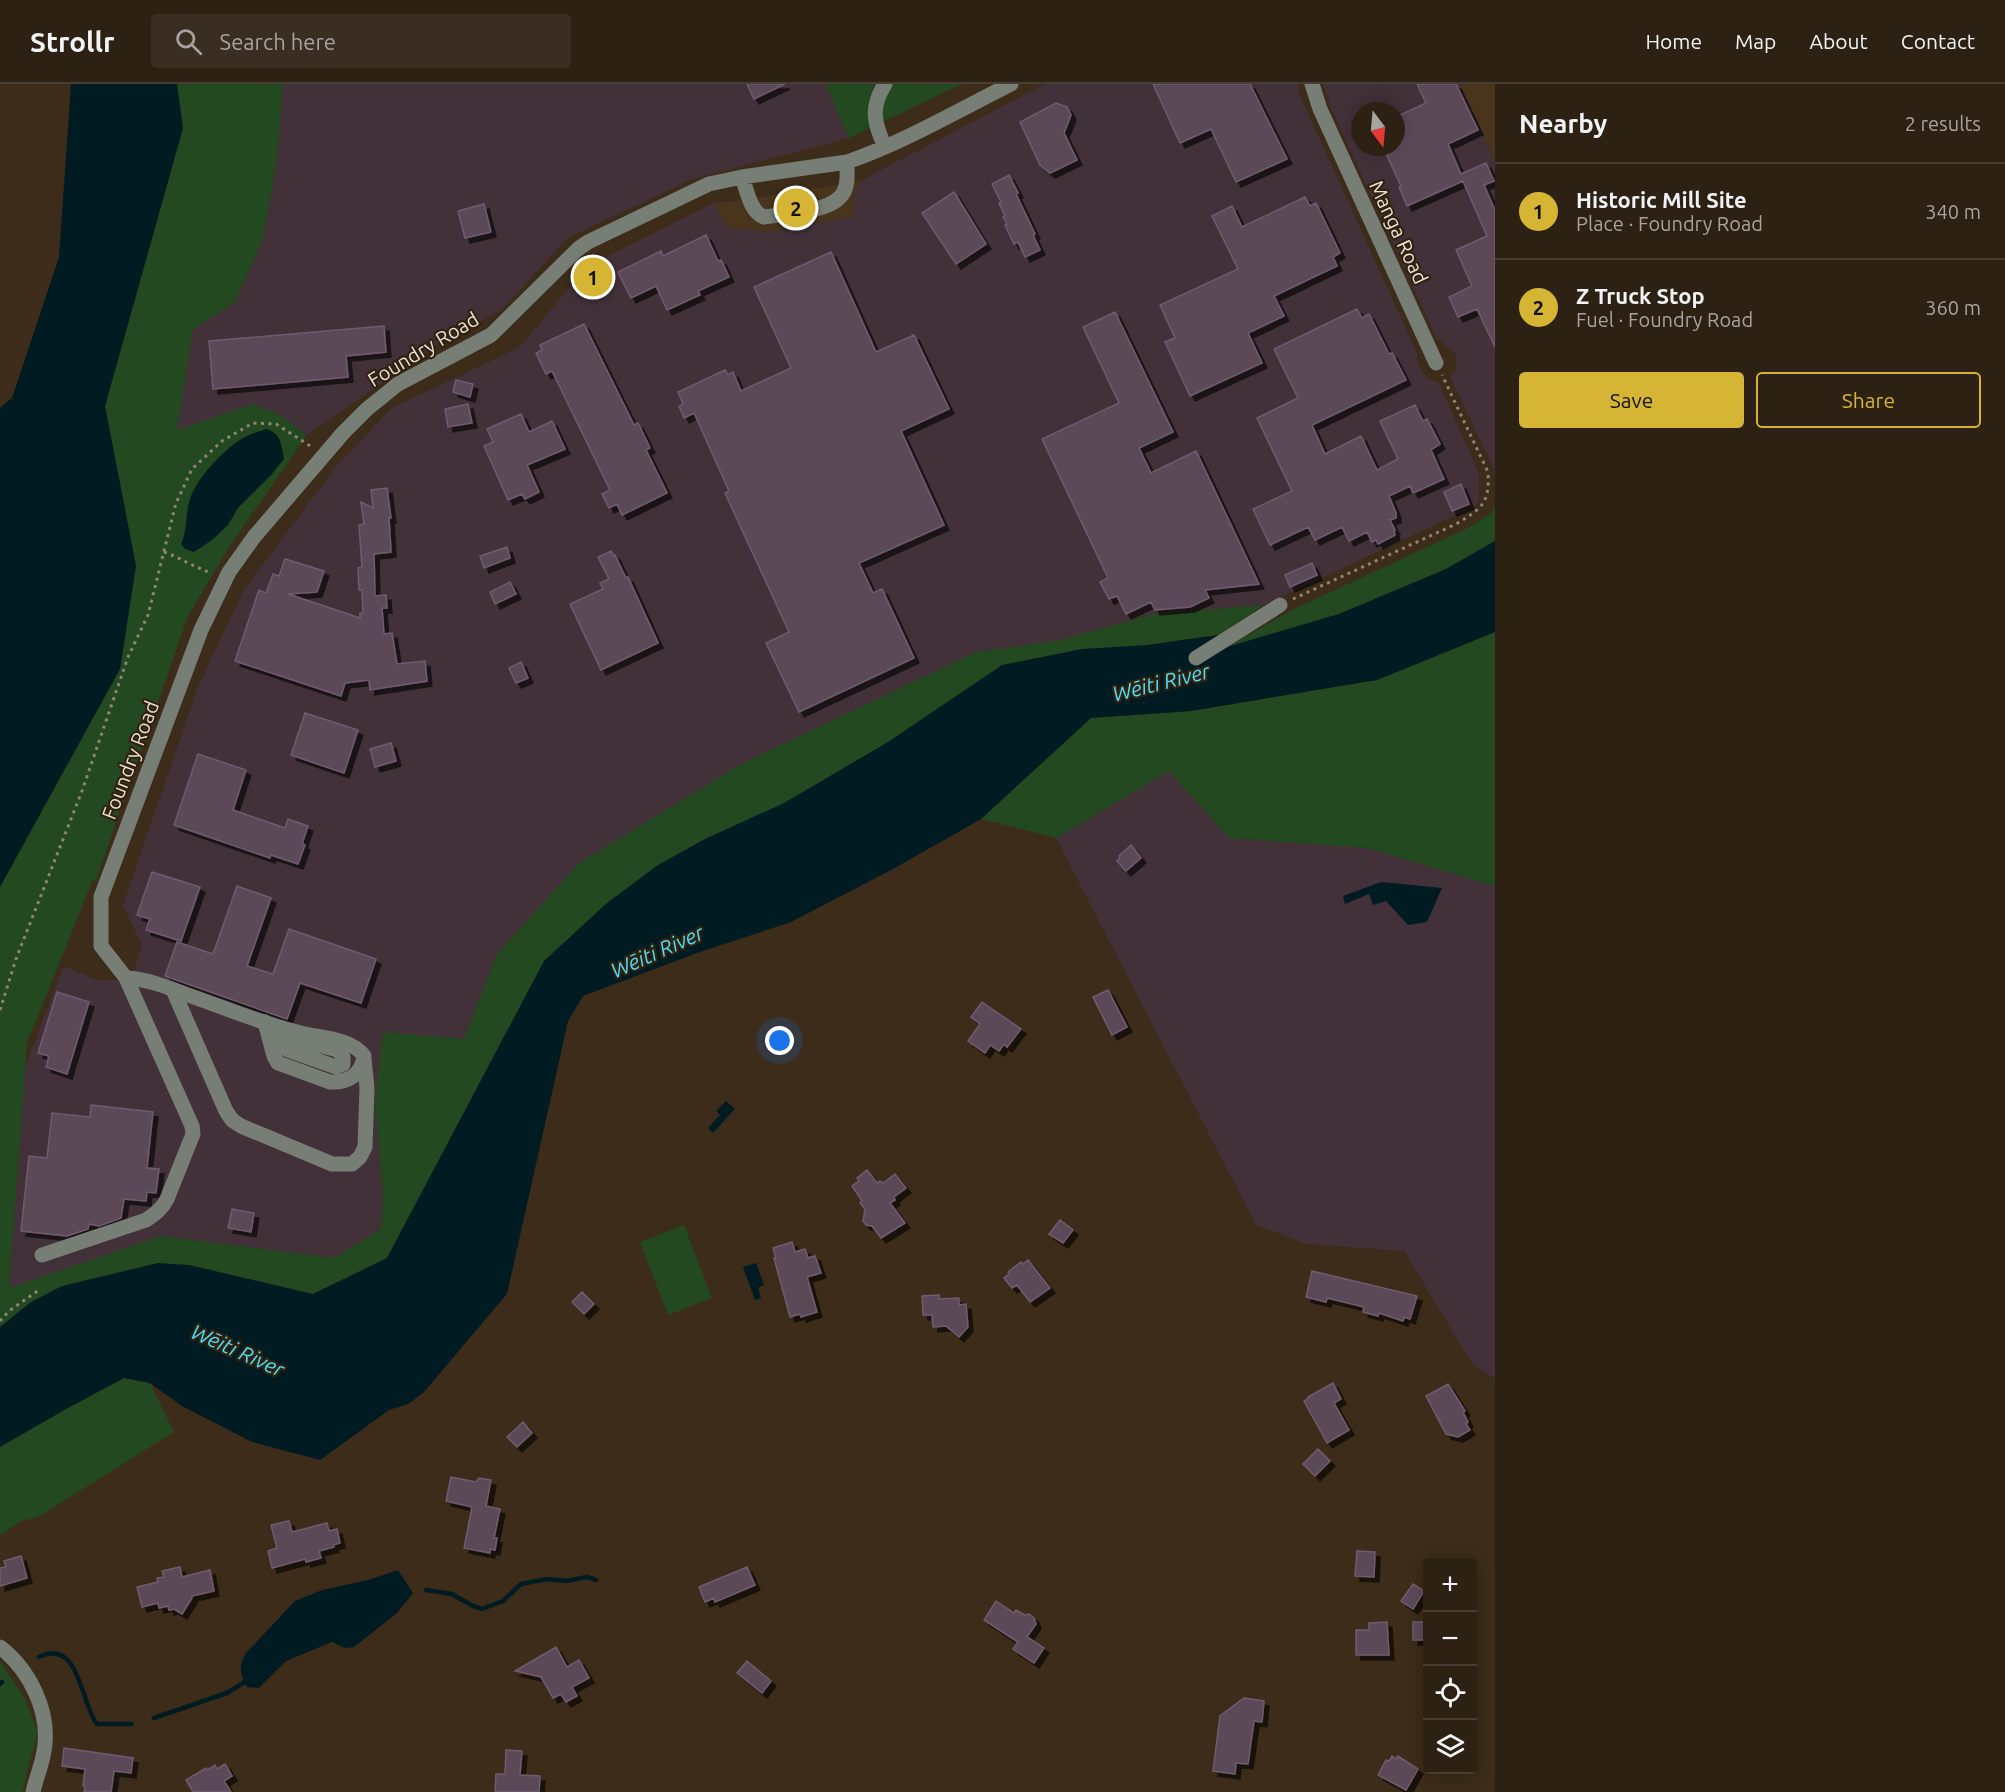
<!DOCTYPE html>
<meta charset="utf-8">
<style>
:root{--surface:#2d2113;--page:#392e21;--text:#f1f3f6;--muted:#a7a3a0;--line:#483e33;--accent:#d6b534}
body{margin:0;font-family:Ubuntu,sans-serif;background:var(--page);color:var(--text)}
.controls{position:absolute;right:18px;bottom:18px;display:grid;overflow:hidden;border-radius:6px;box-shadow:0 3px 15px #0003}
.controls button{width:54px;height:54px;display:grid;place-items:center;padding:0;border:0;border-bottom:2px solid var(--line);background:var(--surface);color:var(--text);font:30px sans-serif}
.compass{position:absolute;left:1351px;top:18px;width:54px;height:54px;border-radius:50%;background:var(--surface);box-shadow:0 3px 15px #0003;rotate:164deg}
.you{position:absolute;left:780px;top:957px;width:21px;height:21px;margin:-15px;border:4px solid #fff;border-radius:50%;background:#1a73e8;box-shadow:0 0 0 9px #1a73e833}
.badge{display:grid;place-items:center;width:39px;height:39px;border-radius:50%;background:var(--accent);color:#111;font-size:20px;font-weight:700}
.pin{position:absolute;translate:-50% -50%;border:3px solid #fff;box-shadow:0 2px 6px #0006}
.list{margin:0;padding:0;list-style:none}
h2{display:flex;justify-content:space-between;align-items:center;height:78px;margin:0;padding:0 24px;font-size:26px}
h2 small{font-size:20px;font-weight:400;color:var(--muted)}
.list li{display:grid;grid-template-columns:39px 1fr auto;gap:18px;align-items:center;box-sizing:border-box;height:96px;padding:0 24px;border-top:2px solid var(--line)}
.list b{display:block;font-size:22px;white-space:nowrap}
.list p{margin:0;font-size:20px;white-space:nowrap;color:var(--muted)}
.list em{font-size:20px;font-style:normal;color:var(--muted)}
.actions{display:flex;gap:12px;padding:18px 24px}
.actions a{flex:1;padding:14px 0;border:2px solid var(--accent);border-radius:6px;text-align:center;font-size:21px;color:var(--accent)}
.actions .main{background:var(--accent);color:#111}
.icon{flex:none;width:33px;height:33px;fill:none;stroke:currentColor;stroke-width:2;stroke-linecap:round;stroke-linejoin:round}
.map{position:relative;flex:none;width:1495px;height:1708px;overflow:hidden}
header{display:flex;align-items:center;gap:36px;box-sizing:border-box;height:84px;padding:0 30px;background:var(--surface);border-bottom:2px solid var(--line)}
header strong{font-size:28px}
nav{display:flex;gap:33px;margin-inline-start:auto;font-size:21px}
.search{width:420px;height:54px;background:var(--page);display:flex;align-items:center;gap:15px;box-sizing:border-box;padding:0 21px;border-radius:6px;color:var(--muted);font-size:22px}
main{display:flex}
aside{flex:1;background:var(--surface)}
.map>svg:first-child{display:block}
</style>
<header>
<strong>Strollr</strong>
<div class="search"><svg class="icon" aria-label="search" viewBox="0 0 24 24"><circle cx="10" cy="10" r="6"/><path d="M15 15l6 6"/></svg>Search here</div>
<nav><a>Home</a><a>Map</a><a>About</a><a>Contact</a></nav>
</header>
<main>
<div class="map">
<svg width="1495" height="1708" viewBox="0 0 1495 1708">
<defs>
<filter id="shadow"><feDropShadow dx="5" dy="5" stdDeviation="0" flood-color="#0009"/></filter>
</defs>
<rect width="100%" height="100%" fill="#3c2c19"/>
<!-- built -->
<path fill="#49351c" d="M1460,0H1495V77Z
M860,97L853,114L854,132L770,148L727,143L714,119L737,117Z"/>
<!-- industrial -->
<path fill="#43313a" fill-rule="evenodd" d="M283,0H825L849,54L693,95L569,153L501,226L437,261L307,351L278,330L176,347L193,245L235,218L263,154L277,75Z
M1045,0H1298L1299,10L1417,269V279L1428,295L1439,299L1479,390V416L1475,422L1264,521L1153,530L1057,557L976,568L743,679L578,780L497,870L464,955L375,1019L383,1108L381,1145L334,1174L161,1152L9,1205L25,983L64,882L97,896H119L134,885L142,862L123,821L198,603L243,507L338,380L392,324L520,263L586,183L714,119L727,143L770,148L854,132L853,114L860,97Z
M1323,0H1460L1495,77V387L1450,293L1456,285V271L1436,253L1332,26ZM1360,27H1396V63H1360Z
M1169,687L1229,754L1367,764L1495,802V1294L1473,1281L1404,1167L1307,1160L1256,1141L1056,754Z"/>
<!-- green -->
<path fill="#234921" d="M177,0H283L277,75L263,154L235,218L193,245L177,346L252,320L278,330L307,351L228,465L188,532L96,796L93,795L27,959L9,1204L161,1152L334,1174L381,1145L383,1108L375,1019L383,948L464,955L497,870L578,780L743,679L976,568L1057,557L1153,530L1264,521L1218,551L1147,561L544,878L387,1174L313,1210L189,1181L31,1218L0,1243V803L120,584L136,482L105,322L183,44Z
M825,0H962L849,54Z
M1495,422V457L1446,485L1339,530L1227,563L1294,525L1470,443L1492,428Z
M1495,548V802L1367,764L1229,754L1169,687L1056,754L981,735L1091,634L1191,627L1377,596Z
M684,1141L712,1214L668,1231L640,1158Z
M124,1294L150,1299L174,1348L38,1433L21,1437L0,1451V1363L66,1325Z
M0,1576L25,1615L38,1648L22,1708H0Z"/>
<!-- water -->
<path fill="#001c22" d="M71,0H177L183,44L105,322L136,482L120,585L0,803V324L12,314L59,173Z
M267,345C281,350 282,362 284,375L271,391L238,424L228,441L212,456L194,468L185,465L181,460C188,445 185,430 190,415C197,393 228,360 249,351C255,348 261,347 267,345Z
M1495,457V548L1377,596L1191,627L1091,634L981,735L893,785L791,838L697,869L583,912L568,937L507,1210L423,1309L408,1320L389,1326L320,1376L252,1358L182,1322L150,1299L124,1294L66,1325L0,1363V1243L31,1218L62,1202L158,1179L189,1181L313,1210L387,1174L544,877L607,819L658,781L705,755L784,719L888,658L1002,581L1082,565L1147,561L1218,551L1227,563L1339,530L1446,485Z
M1381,798L1442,804L1427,838L1408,841L1386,817L1373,821L1369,810L1345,820L1343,812Z
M726,1017L735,1025L713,1049L708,1044L720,1031L716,1027Z
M756,1179L764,1201L758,1204L761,1214L755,1216L743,1183Z
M398,1486L413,1509L397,1529L354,1563L345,1564L332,1558L286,1577L259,1604L247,1603C240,1591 238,1582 246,1569L295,1517L322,1506L368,1496Z"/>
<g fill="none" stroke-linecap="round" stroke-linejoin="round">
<!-- stream -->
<path stroke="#001c22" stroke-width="4.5" d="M426,1506L452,1510L473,1522L482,1525L503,1517L521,1500L547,1495L566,1497L587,1493L596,1496
M39,1573C80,1553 81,1621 97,1640H132
M0,1600L2,1598
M154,1634L227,1609L248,1596"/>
</g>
<!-- building -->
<path fill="#5b4859" stroke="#705b6e" stroke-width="1.5" filter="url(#shadow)" d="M747,0H785L754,15Z
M1153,0H1250L1287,75L1236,98L1211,45L1180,59Z
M1417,0H1456L1478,46L1448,60L1461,90L1486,79L1494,97L1484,101L1495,126V263L1477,225L1458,233L1449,213L1472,202L1456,166L1487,152L1463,97L1407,122L1399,103L1401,102L1383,63H1396V33L1426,19Z
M1056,19L1067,23L1071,31L1064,49L1077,76L1050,89L1040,81L1020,38Z
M1009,91L1018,109L1016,110L1035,150L1033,151L1040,166L1025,173L1018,158L1014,160L1005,141L1007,140L1003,133L1005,132L999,119L1001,118L992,100Z
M954,108L986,160L956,180L922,129Z
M1305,113L1310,122L1316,119L1340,169L1333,173L1337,182L1274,212L1284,232L1248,249L1262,279L1190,312L1165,258L1175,254L1160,221L1238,185L1212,132L1232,122L1242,143Z
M484,120L491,148L465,154L458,127Z
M706,151L718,177L721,176L729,193L698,207L700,211L667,226L656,202L631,214L618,188L661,167L663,172Z
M831,168L876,268L914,251L949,325L901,347L944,441L859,479L873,509L882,505L914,574L799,628L766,559L789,548L725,409L729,407L694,329L684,334L679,322L683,320L678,308L725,286L728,291L733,288L741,307L791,284L754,203Z
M1357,225L1362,234L1369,230L1389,270L1392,269L1406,296L1312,341L1325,370L1361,352L1377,386L1398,375L1380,337L1415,321L1423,337L1427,335L1440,360L1431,366L1444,395L1413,409L1410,402L1389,412L1396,429V434L1390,436L1395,446L1394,447L1395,451L1378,460L1376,456L1372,458L1367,448L1349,457L1342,443L1315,456L1308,443L1270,461L1253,425L1292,407L1257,334L1298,314L1274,265Z
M1115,228L1173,348L1139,364L1151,389L1196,367L1259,500L1205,506L1209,514L1190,523L1155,526L1151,518L1126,530L1117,512L1109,515L1100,498L1108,494L1042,355L1119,319L1083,243Z
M584,240L634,341L638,339L650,364L646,366L667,409L622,431L617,420L609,424L602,410L610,406L552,287L546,290L536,269L542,266L540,261Z
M384,242L386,268L346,272L348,293L213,305L209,257Z
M456,296L473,300L470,313L453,308Z
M468,320L472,339L448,343L445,325Z
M521,330L529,348L552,337L565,365L527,381L539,408L525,415L522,410L508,416L484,362L493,358L487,345Z
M1461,400L1469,420L1452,427L1444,408Z
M387,404L391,434H389L391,468L374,470L375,512L386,511L387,524H382L384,550L392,549L397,580L425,577L427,597L370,606L369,596L345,599L341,612L235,577L259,506L266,509L273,490L279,492L285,475L324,487L317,508L288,510L360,534V529H363L362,506H359L358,484L362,483L359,441L364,440L361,418L373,424L371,406Z
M507,463L510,474L484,484L480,472Z
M611,467L614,472L615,471L626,494L628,493L658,559L601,586L570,520L603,505L600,499L609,495L598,473Z
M1312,479L1317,491L1290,503L1285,491Z
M510,498L516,510L495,520L490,508Z
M521,578L528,594L516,599L509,584Z
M305,629L358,646L344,689L291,671Z
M391,659L396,677L375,683L370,665Z
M198,670L246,686L233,726L285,744L288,735L308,742L302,760L305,761L298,780L271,771L270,774L174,741Z
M1131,761L1141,774L1126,787L1117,777L1120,774L1119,772Z
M152,788L200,803L181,857L146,846L150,835L137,831Z
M237,802L271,814L247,882L273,890L289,845L376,875L361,919L300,899L287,935L165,892L177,858L213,870Z
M1108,906L1127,943L1112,951L1093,913Z
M57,908L89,918L67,990L46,983L49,972L38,969Z
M982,918L1021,945L1007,963L1004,960L999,967L990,961L985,969L968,957L980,940L971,933Z
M91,1021L153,1028L147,1084L159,1085L156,1109L147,1108L146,1117L124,1115L121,1134L99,1142L89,1140L88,1145L67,1152L21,1147L29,1072L47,1074L52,1029L90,1033Z
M867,1086L877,1099L880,1097L883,1099L895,1090L906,1104L894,1113L895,1116L890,1119L905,1139L881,1154L872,1142L866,1141L863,1137L865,1125L860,1119L862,1117L852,1102L859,1097L857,1094Z
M232,1125L254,1129L251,1148L228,1144Z
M1060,1136L1073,1146L1063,1159L1049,1150Z
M792,1158L795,1168L805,1165L808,1174L815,1172L821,1189L807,1193L817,1228L801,1233L800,1230L790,1233L774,1174H776L773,1164Z
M1028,1176L1050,1204L1030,1218L1017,1201L1012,1204L1004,1194L1009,1190L1008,1188L1021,1178L1023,1180Z
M1312,1187L1417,1212L1410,1235L1404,1233L1403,1237L1379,1229L1378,1232L1363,1228L1364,1223L1327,1214L1326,1218L1306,1213Z
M582,1208L594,1220L584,1230L572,1218Z
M939,1211V1215L959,1214V1221L966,1220L968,1243L959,1253L946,1242L933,1243L932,1231H923L922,1212Z
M1333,1299L1341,1315L1334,1319L1349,1346L1327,1359L1304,1317L1309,1314L1308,1313Z
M1448,1300L1465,1327L1463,1328L1468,1338L1466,1340L1470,1346L1458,1353L1446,1350L1426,1312Z
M523,1338L532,1349L517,1363L507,1353Z
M1318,1365L1330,1377L1315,1392L1303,1380Z
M451,1393L476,1398L479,1394L491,1396L486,1422L500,1425L494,1454H497L495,1466L490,1465V1469L464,1464L472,1423L446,1417Z
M289,1437L292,1448L327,1439L329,1447L337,1445L340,1459L333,1461L334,1463L319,1467L321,1474L306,1478L305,1475L272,1484L268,1467L277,1464L271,1441Z
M1357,1467L1375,1468L1374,1493L1355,1492Z
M21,1472L27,1494L0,1502V1484L6,1483L4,1477Z
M180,1483L182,1493L210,1486L214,1507L192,1512V1514L182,1530L174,1525L169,1526L168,1522L159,1524L158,1519L142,1523L137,1503L158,1498L157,1494L164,1493L162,1487Z
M747,1483L755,1501L715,1518L714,1514L705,1518L699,1503Z
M1413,1500L1424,1507L1413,1525L1401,1517Z
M996,1517L1014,1529L1016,1526L1025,1531L1029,1530L1034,1534L1036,1540L1027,1553L1044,1564L1034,1579L1013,1565L1018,1558L984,1536Z
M1387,1538L1389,1571H1356V1546H1369V1539Z
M1413,1538H1428V1556H1413Z
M556,1563L567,1583L579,1576L589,1594L572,1603L577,1612L566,1618L561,1610L553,1614L541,1593L515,1587Z
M747,1577L771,1597L762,1609L737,1589Z
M1244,1614L1264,1617L1262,1638L1254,1637L1248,1680L1236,1679L1235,1690L1213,1687L1220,1632Z
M64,1664L133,1674L131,1689L114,1687L111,1708H84L85,1702H83L85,1685L62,1682Z
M506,1666L522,1667L520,1691L540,1692L539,1708H495L496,1690H505Z
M1392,1672L1396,1675L1398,1672L1418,1685L1406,1706L1378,1691L1386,1676L1389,1677Z
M225,1680L232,1692L224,1697L231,1708H193L186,1696L206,1684L207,1686L215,1681L217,1685Z"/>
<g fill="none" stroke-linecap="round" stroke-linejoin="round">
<!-- path -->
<path stroke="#918474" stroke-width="3" stroke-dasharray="3 4.5" stroke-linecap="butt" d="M164,468C181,474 195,484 212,489
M1293,515L1456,440C1481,425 1490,420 1488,388L1442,291
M0,926L16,875L82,707L128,573L148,531L176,419L192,385L222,357L253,339L276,340L312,363
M0,1237L9,1227L39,1206"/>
<!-- minor -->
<path stroke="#777e75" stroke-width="15" d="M885,0C870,24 874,39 885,63
M1312,0L1320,25L1436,279
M742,93C747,106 750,128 764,133C784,130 827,128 840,113C849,104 847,90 847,78
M1196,574L1280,521
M126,894C148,895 167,903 188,911C226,924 265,941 305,950C324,954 352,955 364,972C362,991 347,999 330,998L278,979L274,972L265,938
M173,906L226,1027L232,1036L241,1042L332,1080H352L360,1073L365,1063L367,1004L364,975
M265,938L290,954L338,966L343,973V980L336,983L288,966Z
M42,1171L146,1136C155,1130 162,1125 167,1115L193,1050L192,1042L126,894L101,862V813L201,546L229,488L254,453L343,349L367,325L398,300L491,251L578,165L588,158L709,100L742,93L847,78C904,58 957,27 1011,0
M0,1563C30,1586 51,1629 44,1667C42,1681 36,1694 33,1708"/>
</g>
<g text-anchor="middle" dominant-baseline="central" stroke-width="4.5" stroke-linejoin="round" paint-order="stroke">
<!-- street labels -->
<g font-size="20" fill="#eae0d4" stroke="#312210">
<text transform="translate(1399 148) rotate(65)">Manga Road</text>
<text transform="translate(423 265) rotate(-31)">Foundry Road</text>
<text transform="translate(130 676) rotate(-69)">Foundry Road</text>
</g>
<!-- water labels -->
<g font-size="21" font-style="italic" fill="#4bdefc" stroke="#312210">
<text transform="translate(1161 598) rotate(-14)">Wēiti River</text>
<text transform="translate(657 867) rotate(-24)">Wēiti River</text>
<text transform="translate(238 1266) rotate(24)">Wēiti River</text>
</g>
</g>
</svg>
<div class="controls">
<button>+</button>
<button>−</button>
<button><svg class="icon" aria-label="locate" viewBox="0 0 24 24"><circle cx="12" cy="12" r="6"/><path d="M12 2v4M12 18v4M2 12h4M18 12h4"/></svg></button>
<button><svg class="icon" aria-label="layers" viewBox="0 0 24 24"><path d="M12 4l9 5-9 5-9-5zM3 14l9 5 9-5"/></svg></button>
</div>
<svg class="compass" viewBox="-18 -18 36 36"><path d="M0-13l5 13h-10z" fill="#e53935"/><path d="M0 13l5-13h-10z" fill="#a7a3a0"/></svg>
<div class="you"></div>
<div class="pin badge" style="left:593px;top:193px">1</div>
<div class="pin badge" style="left:796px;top:124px">2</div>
</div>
<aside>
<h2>Nearby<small>2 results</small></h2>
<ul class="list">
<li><span class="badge">1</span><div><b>Historic Mill Site</b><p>Place · Foundry Road</p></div><em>340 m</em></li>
<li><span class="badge">2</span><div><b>Z Truck Stop</b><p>Fuel · Foundry Road</p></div><em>360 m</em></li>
</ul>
<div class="actions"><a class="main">Save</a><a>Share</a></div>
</aside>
</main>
